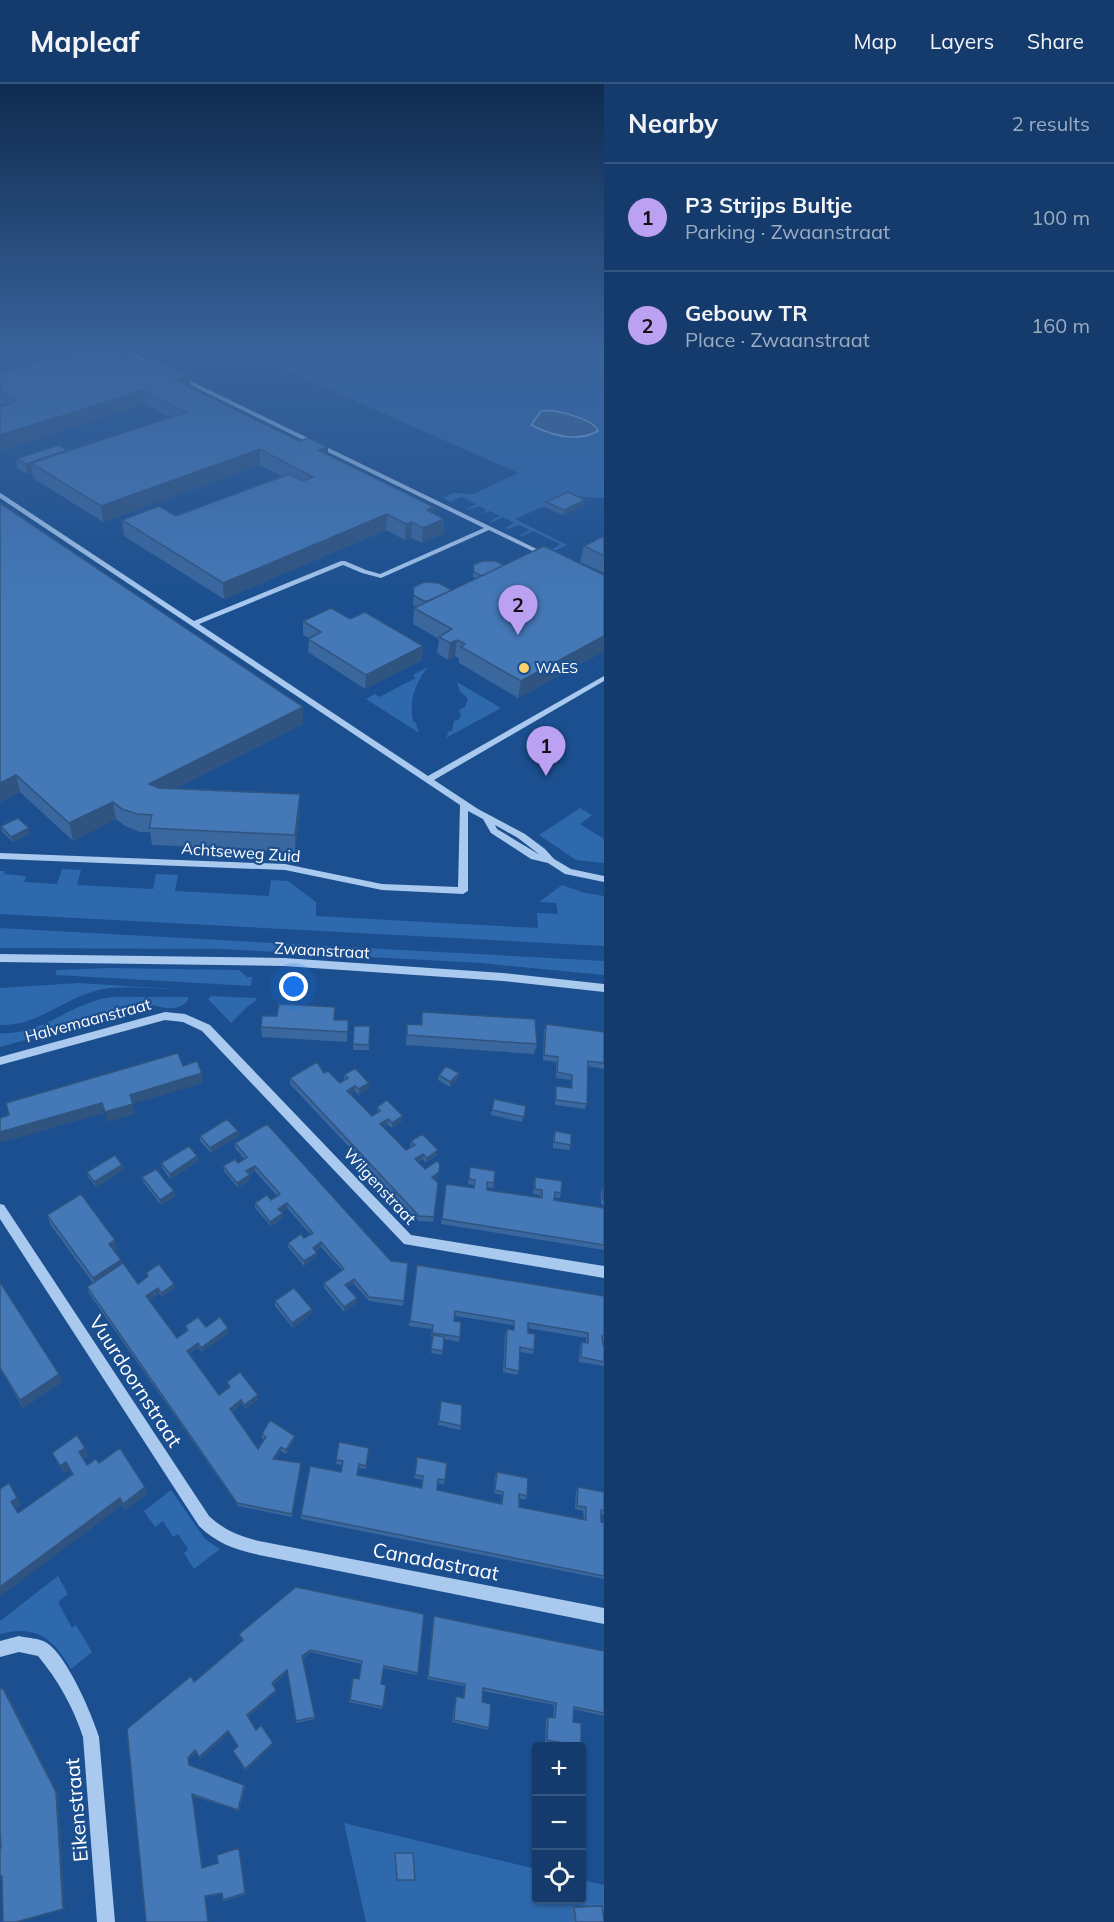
<!DOCTYPE html>
<meta charset="utf-8">
<style>
:root{--surface:#143b6b;--page:#214673;--text:#f1f3f6;--muted:#9dadc1;--line:#33557e;--accent:#bca0f2}
body{margin:0;font-family:Mulish,sans-serif;background:var(--page);color:var(--text)}
.controls{position:absolute;right:18px;bottom:18px;display:grid;overflow:hidden;border-radius:6px;box-shadow:0 2px 4px #0004}
.controls button{width:54px;height:54px;display:grid;place-items:center;padding:0;border:0;border-bottom:2px solid var(--line);background:var(--surface);color:var(--text);font:30px sans-serif}
.you{position:absolute;left:294px;top:903px;width:21px;height:21px;margin:-15px;border:4px solid #fff;border-radius:50%;background:#1a73e8;box-shadow:0 0 0 9px #1a73e833}
.badge{display:grid;place-items:center;width:39px;height:39px;border-radius:50%;background:var(--accent);color:#111;font-size:20px;font-weight:700}
.pin{position:absolute;translate:-50% -50px;filter:drop-shadow(0 2px 3px #0008)}
.pin::after{content:'';position:absolute;top:32px;width:21px;height:18px;background:inherit;clip-path:polygon(0 0,100% 0,50% 100%)}
.list{margin:0;padding:0;list-style:none}
h2{display:flex;justify-content:space-between;align-items:center;height:78px;margin:0;padding:0 24px;font-size:26px}
h2 small{font-size:20px;font-weight:400;color:var(--muted)}
.list li{display:grid;grid-template-columns:39px 1fr auto;gap:18px;align-items:center;box-sizing:border-box;height:108px;padding:0 24px;border-top:2px solid var(--line)}
.list b{display:block;font-size:22px;white-space:nowrap}
.list p{margin:0;font-size:20px;white-space:nowrap;color:var(--muted)}
.list em{font-size:20px;font-style:normal;color:var(--muted)}
.icon{flex:none;width:33px;height:33px;fill:none;stroke:currentColor;stroke-width:2;stroke-linecap:round;stroke-linejoin:round}
.map{position:relative;flex:none;width:604px;height:1838px;overflow:hidden}
header{display:flex;align-items:center;gap:36px;box-sizing:border-box;height:84px;padding:0 30px;background:var(--surface);border-bottom:2px solid var(--line)}
header strong{font-size:28px}
nav{display:flex;gap:33px;margin-inline-start:auto;font-size:21px}
main{display:flex}
aside{flex:1;background:var(--surface)}
.map>svg:first-child{display:block}
</style>
<header>
<strong>Mapleaf</strong>
<nav><a>Map</a><a>Layers</a><a>Share</a></nav>
</header>
<main>
<div class="map">
<svg width="604" height="1838" viewBox="0 0 604 1838">
<rect width="100%" height="100%" fill="#1b4f8f"/>
<!-- green -->
<path fill="#2e69ad" d="M0,265C7,266 11,270 18,272C33,276 47,271 62,269L0,287V276L7,273L4,270L5,266Z
M4,265H78L33,272L19,271Z
M238,265H604V414L568,412L515,435L567,461L554,467L551,466L560,460L533,447L522,452L520,451L530,446L519,441L508,445L505,444L514,439L503,433L493,438L490,437L500,432L490,427L478,431L487,426L479,422L468,426L466,425L476,420L461,413L451,418L443,414L453,409L473,410L518,389Z
M428,583C415,599 409,616 413,637L416,639L419,649L366,615L375,610L379,613L416,594L413,591Z
M457,598L501,624L446,654L449,647H452L454,637L458,636L461,631L459,626L465,623L468,614L460,608Z
M580,724L592,731L580,740L604,755V779L576,776L539,751Z
M62,785L81,786L77,801L153,805L156,790L178,791L175,807L269,812L271,796L288,797L316,818V832L538,844L537,829L558,830L556,819L539,818L562,801L585,809L604,812V862L0,830V787H5L4,790L26,792L24,798L57,800Z
M0,844L604,877V891L480,879L222,865L0,864Z
M108,884L239,886L247,893H252L251,902L56,891V886Z
M78,899L175,905C149,905 120,900 95,907C61,916 38,942 0,941V904Z
M211,912L255,914L257,916L247,923L231,939L208,915Z
M113,913H188V916C180,927 165,925 154,921L0,963V949C43,952 72,917 113,913Z
M171,1406L205,1455L220,1465L194,1485L184,1469L188,1465L178,1450L173,1453L163,1437L155,1443L144,1427Z
M58,1492L68,1510L58,1518L72,1544L76,1541L92,1568L71,1585C54,1555 36,1540 0,1550V1537Z
M344,1739L536,1785V1816H582V1796L604,1801V1838H366Z"/>
<!-- water -->
<path fill="#3c6290" stroke="#9cc4f0" stroke-width="1.5" d="M541,327C554,325 593,334 598,347C577,359 551,351 531,341Z"/>
<g fill="none" stroke-linecap="round" stroke-linejoin="round">
<!-- minor -->
<path fill="#a9c9ee" fill-rule="evenodd" d="M118,265H124L162,283L157,284Z
M178,291L549,471V473H545L489,446L381,494L362,489L343,481L199,540L428,692L604,592V597L434,696L478,725L525,750L545,765L554,775L571,785L604,792V798L565,790L548,779L531,775L491,749L483,735L468,727V807L463,810L382,806L285,786L0,775V769L285,780L382,800L458,803L460,721L0,414V409L2,410L194,537L341,477H345L366,486L380,490L484,444L176,294ZM495,741L518,754L540,771L497,745Z
M0,870L284,874L503,889L604,900V908L503,897L284,882L0,878Z
M165,928L185,930L210,941L411,1151L604,1182V1194L404,1160L202,947L183,938L165,936L0,981V973Z
M0,1120L4,1121L209,1432C224,1446 239,1452 259,1457L604,1524V1540L259,1471C236,1466 216,1459 199,1442L0,1135Z
M19,1552C27,1554 39,1554 47,1559C67,1572 92,1630 99,1653L115,1838H97L83,1653C73,1623 58,1596 38,1572L19,1568L0,1573V1557Z"/>
</g>
<!-- wall -->
<path fill="#3a679d" d="M0,289L191,304L299,357L328,363V371L434,423L433,429L444,435L443,450L422,459L411,454L405,456L386,446L224,515L124,452L122,436L176,432L282,392L260,381L103,438L33,394L32,388L28,390L17,384L16,375L68,366L170,333L145,320L2,322L0,321Z
M585,416V421L563,431L545,423L546,418Z
M0,419L303,640L176,704L300,710V727L295,768L152,761L150,748H140L125,742L116,735L73,757L20,708L0,718Z
M604,452V489L580,478L584,462Z
M473,481H504L604,491V567L518,614L459,579V575L455,572L448,576L437,569L439,555L413,540L414,524L416,523L413,521L414,503L450,507L476,494L473,493Z
M350,535L423,562L422,576L365,605L308,568L309,554L303,551V537Z
M1,742L30,750L13,758L2,748Z
M422,928L537,960L534,970L406,961L407,940H421Z
M334,936H348L347,958L262,953L261,943Z
M546,940L604,948V985L588,982L587,1020L585,1025L555,1021V1007L556,1002L571,1004V996L556,994V978L543,976L544,946Z
M354,942H370L369,966H353Z
M324,989L340,999L344,996V991L369,999V1004L359,1011L355,1007L351,1010L372,1032L377,1029V1023L403,1032L402,1037L392,1044L387,1040L383,1043L406,1066L411,1063L410,1062L411,1057L437,1071L426,1079L423,1075L418,1078L425,1085L438,1093L435,1095L438,1099L433,1138L418,1137L290,1000V994Z
M459,989L458,994L450,1003L438,996L439,991Z
M494,1015L526,1022L522,1038L491,1031Z
M238,1047L239,1052L211,1069L200,1057V1052Z
M555,1047L571,1061L569,1066L553,1064V1052Z
M235,1059L391,1177L408,1179L403,1222L369,1217L353,1199L347,1203L357,1219L344,1228L324,1204V1199L342,1186L321,1163L316,1167L317,1169L316,1173L304,1182L288,1163V1159L304,1154L310,1150L287,1124L281,1128L283,1129V1134L271,1142L255,1124V1119L271,1116L277,1112L255,1087L249,1091L250,1096L238,1104L224,1087L223,1082L238,1079L244,1075L235,1064Z
M197,1072L198,1077L170,1095L162,1084L161,1079Z
M122,1081L124,1086L96,1103L88,1093L87,1088Z
M470,1083L494,1099L493,1104L487,1103V1106L540,1114V1111L533,1110L534,1098L535,1093L561,1109L560,1114L554,1113V1116L604,1124V1166L441,1140L445,1105L473,1104L474,1101L468,1100Z
M142,1093L174,1107L175,1112L161,1121L143,1098Z
M603,1103H604V1121L601,1120V1108Z
M47,1131L117,1165L114,1167L121,1176L122,1180L138,1200L147,1193L146,1189L175,1204L162,1213L159,1209L149,1216L177,1254L186,1247L185,1242L206,1243L229,1248L202,1268L198,1263L189,1270L219,1311L229,1304L227,1298L258,1315L245,1325L242,1320L232,1328L258,1365L264,1356L262,1354V1350L295,1355L286,1370L281,1367L275,1376L301,1379L292,1433L238,1422L88,1208L87,1203L93,1199L50,1140Z
M417,1181L604,1212V1257H603V1261L604,1262V1282L579,1278L580,1262L582,1258L586,1259V1254L528,1244V1249L534,1266L533,1270L520,1268L519,1287L517,1291L503,1288L505,1250L507,1245L513,1246V1241L455,1232L454,1237L460,1253L459,1258L444,1255L442,1271L431,1269L433,1253H431L432,1245L409,1242Z
M0,1198L62,1298L23,1324L0,1285Z
M275,1217L312,1225L311,1230L293,1244L275,1222Z
M441,1317L461,1342L460,1346L438,1341Z
M339,1358L369,1364L366,1385L358,1384V1391L421,1404L422,1396L414,1394L417,1373L445,1396L444,1400L437,1399V1406L501,1419L502,1411L494,1409L495,1392L497,1388L527,1412L525,1416L519,1414V1423L584,1435L583,1427L575,1425L576,1407L578,1403L604,1408V1431L601,1430V1438L604,1439V1495L301,1435V1431L341,1388L343,1381L336,1380Z
M85,1364L88,1371L83,1375L87,1381L99,1379L145,1403L147,1410L125,1426L122,1421L0,1512V1405L21,1420L15,1425L18,1429L72,1390L69,1385L64,1389L52,1369Z
M434,1532L604,1567V1632L574,1625L573,1638L581,1662H567L545,1658L546,1635L548,1633L553,1634L554,1621L483,1607L482,1618L489,1644L488,1646L452,1638L455,1615L456,1612L463,1614L464,1602L427,1595L433,1535Z
M239,1550L418,1589L417,1591L383,1584L381,1600L383,1623L382,1625L349,1618L353,1594L359,1595L361,1580L310,1568L303,1575L315,1635L296,1639L287,1589L273,1601L276,1606V1608L248,1633L256,1646L273,1659V1661L245,1687L234,1668L233,1667L238,1663L229,1649L200,1675L196,1668L189,1675V1681L245,1702L239,1727L193,1712L202,1784L218,1779L239,1765L246,1810L224,1817L222,1810L206,1813L146,1838L194,1598L242,1557Z
M395,1769L415,1796L414,1797H396L394,1770Z
M571,1823H574L604,1838H573Z"/>
<!-- shaded-wall -->
<path fill="#305480" d="M190,292L191,306L175,296Z
M144,306L145,320L0,367V351Z
M328,363V378L318,366Z
M260,365V381L103,438L101,422Z
M31,379L32,388L28,390L26,380Z
M585,416V421L563,431L564,426Z
M434,423L432,439L427,426Z
M387,430L386,446L224,515L223,499Z
M444,435L443,450L422,459L423,444Z
M412,438L411,454L405,456L406,440Z
M604,552V567L518,614L521,597Z
M457,556L455,572L448,576L450,559Z
M423,562L422,576L365,605L366,591Z
M303,623V640L151,717L149,700Z
M16,691L20,708L0,718V699Z
M300,710V727L295,768V751Z
M113,718L116,735L73,757L69,739Z
M29,744L30,750L13,758L11,753Z
M202,989L203,999L133,1020L135,1030L107,1038L105,1028L130,1011Z
M459,989L458,994L450,1003V998Z
M369,999V1004L359,1011V1005Z
M355,1002V1007L347,1012V1007Z
M102,1019L104,1029L0,1059V1048Z
M403,1032L402,1037L392,1044V1039Z
M388,1035L387,1040L380,1045V1040Z
M238,1047L239,1052L211,1069L210,1064Z
M438,1066L437,1071L426,1079L427,1074Z
M423,1070V1075L414,1080L415,1075Z
M197,1072L198,1077L170,1095V1090Z
M122,1081L124,1086L96,1103L94,1098Z
M255,1082V1087L247,1092L246,1087Z
M439,1088L438,1093L432,1098V1093Z
M250,1091V1096L238,1104L237,1099Z
M174,1107L175,1112L161,1121L160,1116Z
M287,1119V1124L278,1130V1125Z
M283,1129V1134L271,1142L270,1138Z
M115,1156L117,1165L111,1169L109,1160Z
M321,1158V1163L313,1169V1164Z
M317,1169L316,1173L304,1182V1177Z
M121,1176L123,1185L96,1203L93,1194Z
M354,1195L353,1199L345,1205V1201Z
M174,1200L175,1204L162,1213L161,1209Z
M158,1204L159,1209L147,1217L146,1212Z
M357,1214V1219L344,1228V1223Z
M312,1225L311,1230L293,1244L292,1239Z
M228,1244L229,1248L202,1268L201,1264Z
M198,1259V1263L187,1271V1267Z
M59,1290L62,1298L23,1324L20,1316Z
M258,1311V1315L245,1325L244,1321Z
M241,1316L242,1320L230,1329V1325Z
M295,1352V1355L286,1370V1366Z
M281,1363V1367L273,1379V1375Z
M85,1364L88,1371L82,1375L79,1368Z
M66,1378L69,1385L64,1389L60,1382Z
M301,1379V1383L292,1433V1430Z
M9,1399L21,1420L15,1425L11,1418Z
M145,1403L147,1410L125,1426L123,1420Z
M120,1414L122,1421L0,1512V1503Z
M310,1566V1568L302,1575V1572Z
M287,1586V1589L272,1601V1599Z
M2,1603L5,1605L58,1709L65,1825L20,1838H16Z
M276,1606V1608L248,1634L247,1631Z
M228,1647L229,1649L200,1675L199,1673Z
M273,1659V1661L245,1687V1685Z
M195,1666L196,1668L189,1675L190,1683L188,1674Z
M192,1710L193,1712L203,1785L202,1784Z"/>
<!-- building -->
<path fill="#4478b7" stroke="#305480" stroke-width="1.5" d="M86,265H111L142,280L157,276L190,292L175,296L299,357L308,354L328,363L318,366L434,423L427,426L444,435L423,444L412,438L406,440L387,430L223,499L122,436L159,422L176,432L289,390L303,397L313,393L260,365L101,422L31,379L186,328L144,306L0,351V323L17,317L0,308V289Z
M59,361L68,366L26,380L16,375Z
M568,408L585,416L564,426L546,418Z
M0,419L303,623L149,700L159,704L300,710L295,751L149,744L152,731L137,730L122,725L113,718L69,739L16,691L0,699Z
M604,452V472L584,462Z
M544,462L604,491V552L521,597L461,563L465,560L457,556L450,559L439,553L452,545L414,524Z
M482,477H496L504,481L482,492L474,488L473,481Z
M424,498L439,499L450,505V507L428,517H424L413,511L414,503Z
M331,524L350,535L365,528L423,562L366,591L308,555L321,548L303,537Z
M18,734L29,744L11,753L1,742Z
M279,920L335,923L334,936H348V948L261,943L262,932H277Z
M422,928L535,935L537,960L407,951V940L422,941Z
M546,940L604,948V979L588,977L587,1020L556,1016V1002L572,1004V991L557,988L558,973L544,971Z
M354,942H370L369,961L353,960Z
M178,969L183,982L197,977L202,989L130,1011L133,1020L105,1028L102,1019L0,1048V1034L9,1031L6,1019Z
M317,978L324,989L328,987L340,999L348,994L344,991L355,984L369,999L359,1005L355,1002L347,1007L372,1032L380,1027L377,1023L387,1016L403,1032L392,1039L388,1035L380,1040L406,1066L415,1061L411,1057L422,1050L438,1066L427,1074L423,1070L415,1075L425,1085L437,1077L440,1080L439,1088L432,1093L438,1099L434,1133L419,1132L290,994Z
M446,982L459,989L450,998L439,991Z
M494,1015L526,1022L524,1033L492,1026Z
M227,1035L238,1047L210,1064L200,1052Z
M267,1040L391,1177L408,1179L404,1217L369,1213L354,1195L345,1201L357,1214L344,1223L324,1199L344,1185L321,1158L313,1164L317,1169L304,1177L288,1159L301,1150L304,1154L313,1149L287,1119L278,1125L283,1129L270,1138L255,1119L267,1111L271,1116L280,1110L255,1082L246,1087L250,1091L237,1099L223,1082L235,1075L238,1079L247,1073L235,1059Z
M555,1047L571,1050V1061L554,1058Z
M189,1062L197,1072L170,1090L161,1079Z
M115,1071L122,1081L94,1098L87,1088Z
M470,1083L495,1087L494,1099L487,1098V1106L542,1114V1106L535,1105V1093L562,1097L561,1109L555,1108L554,1116L604,1124V1161L442,1135L446,1100L474,1104L475,1096L469,1095Z
M156,1085L174,1107L160,1116L142,1093Z
M603,1103H604V1116H603Z
M81,1110L115,1156L109,1160L121,1176L93,1194L47,1131Z
M123,1179L138,1200L148,1192L146,1189L159,1180L174,1200L161,1209L158,1204L146,1212L177,1254L188,1246L185,1242L198,1233L206,1243L220,1233L228,1244L201,1264L198,1259L187,1267L219,1311L230,1303L227,1298L240,1288L258,1311L244,1321L241,1316L230,1325L258,1365L266,1353L262,1350L270,1336L295,1352L286,1366L281,1363L273,1375L301,1379L292,1430L237,1419L87,1203Z
M417,1181L604,1212V1252H602L603,1261L604,1262V1278L581,1273L582,1258L588,1259V1249L528,1239V1249L535,1250L534,1266L520,1263L519,1287L505,1284L507,1245L514,1246V1237L455,1227L454,1237L461,1238L460,1253L432,1249L433,1241L410,1237Z
M0,1198L59,1290L20,1316L0,1284Z
M294,1204L312,1225L292,1239L275,1217Z
M433,1251L444,1253L443,1267L431,1265Z
M441,1317L462,1321L461,1342L439,1337Z
M77,1351L85,1364L79,1368L87,1381L96,1375L99,1379L120,1364L145,1403L123,1420L120,1414L0,1503V1405L9,1399L17,1414L11,1418L18,1429L73,1390L66,1378L60,1382L52,1369Z
M339,1358L369,1364L366,1382L359,1380L357,1391L422,1404L423,1392L415,1391L417,1373L447,1379L445,1396L438,1395L437,1406L502,1420L503,1408L495,1406L497,1388L528,1394L527,1412L519,1410V1423L586,1436V1423L577,1422L578,1403L604,1408V1427L601,1426V1438L604,1439V1492L301,1431L310,1382L341,1388L343,1377L336,1376Z
M296,1503L424,1530L418,1589L384,1582L381,1600L386,1601L383,1623L350,1616L353,1594L359,1595L362,1577L310,1566L302,1572L315,1633L296,1637L287,1586L272,1599L276,1606L247,1631L256,1646L261,1641L273,1659L245,1685L233,1667L238,1662L228,1647L199,1673L195,1666L188,1674L189,1681L244,1701L238,1726L192,1710L202,1784L218,1779L217,1771L239,1764L245,1809L223,1816L222,1809L205,1812L208,1838H146L127,1645L191,1592L194,1598L243,1556L239,1550Z
M434,1532L604,1567V1629L574,1623L573,1638L581,1639V1662L547,1656L548,1633L555,1634L556,1619L483,1604L482,1618L491,1620L489,1644L454,1636L456,1612L464,1614L465,1600L428,1593Z
M2,1603L56,1708L63,1825L16,1838H3L2,1792H0V1764H1L0,1749V1605Z
M395,1769H413L415,1796H397Z
M602,1822L604,1838H576L574,1823Z"/>
<!-- sky -->
<linearGradient id="sky" x2="0" y2="1"><stop stop-color="#0f2b4f"/><stop offset="0.51" stop-color="#39639b"/><stop offset="1" stop-color="#39639b" stop-opacity="0"/></linearGradient>
<rect width="604" height="522" fill="url(#sky)"/>
<!-- markers -->
<circle fill="#ffd166" stroke="#1b4f8f" stroke-width="2" cx="524" cy="584" r="6"/>
<g text-anchor="middle" dominant-baseline="central" stroke-width="4.5" stroke-linejoin="round" paint-order="stroke">
<!-- far-poi labels -->
<g font-size="14" fill="#fff" stroke="#1b4f8f" text-anchor="start">
<text x="536" y="584">WAES</text>
</g>
<!-- street labels -->
<g font-size="16" fill="#fff" stroke="#1b4f8f">
<text transform="translate(241 768) rotate(4)">Achtseweg Zuid</text>
<text transform="translate(322 866) rotate(3)">Zwaanstraat</text>
<text transform="translate(88 936) rotate(-15)">Halvemaanstraat</text>
<text transform="translate(380 1102) rotate(47)">Wilgenstraat</text>
</g>
<!-- near-street labels -->
<g font-size="20" fill="#fff" stroke="#1b4f8f">
<text transform="translate(136 1297) rotate(57)">Vuurdoornstraat</text>
<text transform="translate(436 1477) rotate(11)">Canadastraat</text>
<text transform="translate(76 1726) rotate(-95)">Eikenstraat</text>
</g>
</g>
</svg>
<div class="controls">
<button>+</button>
<button>−</button>
<button><svg class="icon" aria-label="locate" viewBox="0 0 24 24"><circle cx="12" cy="12" r="6"/><path d="M12 2v4M12 18v4M2 12h4M18 12h4"/></svg></button>
</div>
<div class="you"></div>
<div class="pin badge" style="left:546px;top:692px">1</div>
<div class="pin badge" style="left:518px;top:551px">2</div>
</div>
<aside>
<h2>Nearby<small>2 results</small></h2>
<ul class="list">
<li><span class="badge">1</span><div><b>P3 Strijps Bultje</b><p>Parking · Zwaanstraat</p></div><em>100 m</em></li>
<li><span class="badge">2</span><div><b>Gebouw TR</b><p>Place · Zwaanstraat</p></div><em>160 m</em></li>
</ul>
</aside>
</main>
